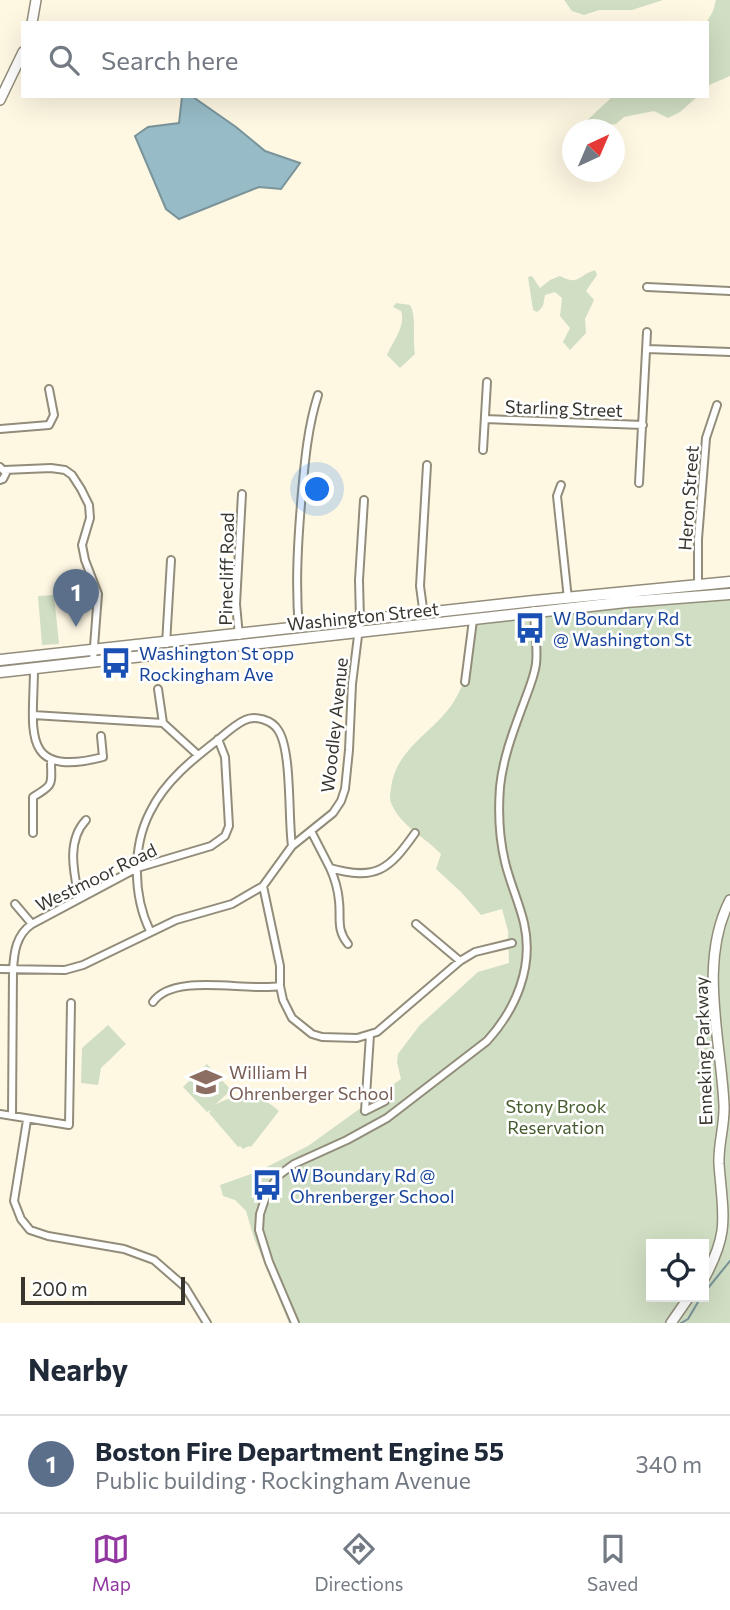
<!DOCTYPE html>
<meta charset="utf-8">
<style>
:root{--surface:#fff;--page:#f2f2f3;--text:#1f2937;--muted:#747a83;--line:#e0e1e3;--accent:#9237a1}
body{margin:0;font-family:Commissioner,sans-serif;background:var(--page);color:var(--text)}
.controls{position:absolute;right:21px;bottom:21px;display:grid;overflow:hidden;border-radius:0px;box-shadow:0 7px 28px #0002}
.controls button{width:63px;height:63px;display:grid;place-items:center;padding:0;border:0;border-bottom:2px solid var(--line);background:var(--surface);color:var(--text);font:35px sans-serif}
.compass{position:absolute;left:562px;top:119px;width:63px;height:63px;border-radius:50%;background:var(--surface);box-shadow:0 7px 28px #0002;rotate:44deg}
.scale{position:absolute;left:21px;bottom:18px;width:164px;box-sizing:border-box;padding-left:7px;border:4px solid #37352d;border-top:0;font-size:19px;line-height:24px;white-space:nowrap;color:#37352d;-webkit-text-stroke:5px #fff;paint-order:stroke}
.you{position:absolute;left:318px;top:490px;width:24px;height:24px;margin:-18px;border:5px solid #fff;border-radius:50%;background:#1a73e8;box-shadow:0 0 0 10px #1a73e833}
.badge{display:grid;place-items:center;width:46px;height:46px;border-radius:50%;background:var(--accent);color:#fff;font-size:23px;font-weight:700}
.pin{position:absolute;translate:-50% -58px;filter:drop-shadow(0 2px 4px #0008)}
.pin::after{content:'';position:absolute;top:37px;width:24px;height:21px;background:inherit;clip-path:polygon(0 0,100% 0,50% 100%)}
.list{margin:0;padding:0;list-style:none}
h2{display:flex;justify-content:space-between;align-items:center;height:91px;margin:0;padding:0 28px;font-size:30px}
h2 small{font-size:23px;font-weight:400;color:var(--muted)}
.list li{display:grid;grid-template-columns:46px 1fr auto;gap:21px;align-items:center;box-sizing:border-box;height:98px;padding:0 28px;border-top:2px solid var(--line)}
.list b{display:block;font-size:26px;white-space:nowrap}
.list p{margin:0;font-size:23px;white-space:nowrap;color:var(--muted)}
.list em{font-size:23px;font-style:normal;color:var(--muted)}
.icon{flex:none;width:38px;height:38px;fill:none;stroke:currentColor;stroke-width:2;stroke-linecap:round;stroke-linejoin:round}
.map{position:relative;flex:none;width:730px;height:1323px;overflow:hidden}
.search{position:absolute;background:var(--surface);box-shadow:0 7px 28px #0002;left:21px;right:21px;top:21px;height:77px;display:flex;align-items:center;gap:18px;box-sizing:border-box;padding:0 24px;border-radius:0px;color:var(--muted);font-size:26px}
.sheet{height:189px;background:var(--surface)}
nav{display:flex;justify-content:space-around;align-items:center;box-sizing:border-box;height:98px;border-top:2px solid var(--line);background:var(--surface);font-size:19px;color:var(--muted)}
nav a{display:grid;justify-items:center;gap:4px}
nav .on{color:var(--accent)}
.map>svg:first-child{display:block}
</style>
<div class="map">
<svg width="730" height="1323" viewBox="0 0 730 1323">
<rect width="100%" height="100%" fill="#fef8e3"/>
<!-- green -->
<path fill="#d0dec3" fill-rule="evenodd" d="M564,0H663L632,10H599L584,15L572,11Z
M716,0H730V76L707,86L706,23L713,11Z
M613,96H698L680,112L668,118L654,111L624,117L616,124L579,128Z
M595,270L597,275L586,291L594,300L585,319L586,333L570,350L563,342L570,328L560,316L562,298L555,292L545,295C543,304 545,306 537,312L533,310L528,277L532,276L540,288L550,280L560,276C579,286 577,276 595,270Z
M396,303L410,305C417,317 412,339 415,354L400,368L387,355C393,341 406,327 401,311L393,307Z
M54,595L59,644L42,645L38,596Z
M730,600V1323H289L254,1238L246,1211L235,1200L223,1196L220,1185L257,1172L308,1146L401,1079L397,1062L398,1054L419,1026L478,972L509,963L508,931L502,909L481,915L461,892L436,869L441,854C426,838 401,826 392,805C389,799 390,794 391,789C395,749 433,733 453,703C469,677 475,650 473,620ZM651,1244H704V1297H651Z
M108,1025L126,1044L101,1068L98,1085L81,1083L82,1048Z
M207,1064L231,1090L215,1105C237,1092 260,1093 279,1111L251,1147L249,1146L243,1149L240,1146L238,1147L209,1113L211,1110L207,1112L183,1087Z"/>
<!-- water -->
<path fill="#97bcc8" stroke="#7a949a" stroke-width="2" d="M182,97H193L236,127L265,151L300,163L281,189L259,187L179,219L166,209L135,136L148,127L179,123Z"/>
<g fill="none" stroke-linecap="round" stroke-linejoin="round">
<!-- stream -->
<path stroke="#7a949a" stroke-width="2" d="M704,1293L730,1261
M681,1323L688,1319L701,1297"/>
<defs>
<path id="minor" d="M647,287L730,291
M647,349L730,352
M485,419L643,425
M0,429L49,425L54,415L49,389
M483,450L487,382
M0,467L6,473L3,479L0,480
M4,470L51,468L65,470L72,475L81,489L89,505L90,518L82,545L85,560L98,594L93,660
M639,483L647,332
M561,485L557,496L568,599
M698,586V539L706,438L717,405
M424,616L420,586L427,465
M299,629C295,583 298,538 302,492C305,459 308,426 318,395
M239,636L236,604L242,494
M166,644L171,560
M34,668C34,728 18,779 103,757L101,736
M465,682L473,620
M158,689L163,723L198,755
M33,715L163,723
M311,831L330,868C376,881 389,870 415,833
M33,833V797C55,784 51,785 51,760
M330,868C335,879 338,889 339,901C341,919 336,929 348,944
M263,886L280,966V986L283,1000L292,1018L312,1034L322,1037L357,1038L377,1032L460,961L475,952L512,943
M79,899C74,873 66,841 86,820
M15,904L32,924
M416,924L460,961
M150,931C133,896 132,847 150,812C165,781 193,759 219,739C227,732 236,724 245,720C255,715 272,720 278,730C292,750 288,818 292,846
M0,969L65,970L83,965L176,920L232,904L263,886L292,846L333,813L341,801L345,789L349,750L352,684L360,620L359,580L364,500
M153,1002C174,972 246,992 280,986
M365,1111L370,1035
M365,1111L385,1101
M0,1114L69,1125L71,1003
M12,1116L13,970C14,952 16,935 32,924L137,868L211,846L225,836L229,826L225,757L218,739
M27,1120L14,1201L21,1219L30,1230L48,1236L124,1249L154,1260L185,1287L207,1323
M295,1323L269,1262L259,1230L260,1214L267,1193L279,1175L294,1164L347,1140L387,1118L487,1041C516,1009 534,967 524,923C519,902 510,883 505,862C499,837 498,813 500,787C503,758 513,732 523,705C528,691 534,678 536,664C538,646 534,627 534,610"/>
<path id="secondary" d="M32,23L36,0
M0,100L23,52
M704,1279C730,1231 723,1217 719,1164C718,1144 725,1125 724,1105C721,1039 698,962 730,900
M671,1323L689,1297"/>
<path id="primary" d="M0,660L534,601L730,582
M0,672L626,602L730,594"/>
</defs>
<!-- minor casing -->
<use href="#minor" stroke="#928d7a" stroke-width="10"/>
<!-- secondary casing -->
<use href="#secondary" stroke="#928d7a" stroke-width="12"/>
<!-- primary casing -->
<use href="#primary" stroke="#928d7a" stroke-width="13"/>
<!-- minor -->
<use href="#minor" stroke="#fff" stroke-width="6"/>
<!-- secondary -->
<use href="#secondary" stroke="#fff" stroke-width="9"/>
<!-- primary -->
<use href="#primary" stroke="#fff" stroke-width="10"/>
</g>
<!-- icons -->
<defs>
<symbol id="bus-bare" viewBox="-9 -9 18 18"><path d="M-5-6H5V4H4V6H2V4H-2V6H-4V4H-5ZM-3.5-4V0h7V-4ZM-3.5 1.2v1.5H-2V1.2ZM2 1.2v1.5H3.5V1.2Z" fill="#1a4fb4" stroke="#fff" stroke-width="2.5" paint-order="stroke"/></symbol>
<symbol id="school-bare" viewBox="-9 -9 18 18"><path d="M0-5L7-2L0 1L-7-2ZM-4 1L0 2.5L4 1V4Q0 6-4 4Z" fill="#8d6e63" stroke="#fff" stroke-width="2.5" paint-order="stroke"/></symbol>
</defs>
<g fill-rule="evenodd">
<use href="#bus-bare" x="508" y="606" width="44" height="44"/>
<use href="#bus-bare" x="94" y="641" width="44" height="44"/>
<use href="#school-bare" x="184" y="1060" width="44" height="44"/>
<use href="#bus-bare" x="245" y="1163" width="44" height="44"/>
</g>
<g text-anchor="middle" dominant-baseline="central" stroke-width="5" stroke-linejoin="round" paint-order="stroke">
<!-- street labels -->
<g font-size="18" fill="#37352d" stroke="#fff">
<text transform="translate(564 408) rotate(2)">Starling Street</text>
<text transform="translate(688 498) rotate(-86)">Heron Street</text>
<text transform="translate(226 569) rotate(-89)">Pinecliff Road</text>
<text transform="translate(363 616) rotate(-6)">Washington Street</text>
<text transform="translate(334 725) rotate(-84)">Woodley Avenue</text>
<text transform="translate(96 877) rotate(-26)">Westmoor Road</text>
<text transform="translate(703 1051) rotate(-92)">Enneking Parkway</text>
</g>
<!-- transit labels -->
<g font-size="18" fill="#164399" stroke="#fff" text-anchor="start">
<text x="553" y="618">W Boundary Rd<tspan x="553" dy="21">@ Washington St</tspan></text>
<text x="139" y="653">Washington St opp<tspan x="139" dy="21">Rockingham Ave</tspan></text>
<text x="290" y="1175">W Boundary Rd @<tspan x="290" dy="21">Ohrenberger School</tspan></text>
</g>
<!-- education labels -->
<g font-size="18" fill="#785e54" stroke="#fff" text-anchor="start">
<text x="229" y="1072">William H<tspan x="229" dy="21">Ohrenberger School</tspan></text>
</g>
<!-- park labels -->
<g font-size="18" fill="#475c2f" stroke="#fff">
<text x="556" y="1106">Stony Brook<tspan x="556" dy="21">Reservation</tspan></text>
</g>
</g>
</svg>
<div class="controls">
<button><svg class="icon" aria-label="locate" viewBox="0 0 24 24"><circle cx="12" cy="12" r="6"/><path d="M12 2v4M12 18v4M2 12h4M18 12h4"/></svg></button>
</div>
<svg class="compass" viewBox="-18 -18 36 36"><path d="M0-13l5 13h-10z" fill="#e53935"/><path d="M0 13l5-13h-10z" fill="#747a83"/></svg>
<div class="scale">200 m</div>
<div class="you"></div>
<div class="pin badge" style="left:76px;top:627px;background:#5c6f8a">1</div>
<div class="search"><svg class="icon" aria-label="search" viewBox="0 0 24 24"><circle cx="10" cy="10" r="6"/><path d="M15 15l6 6"/></svg>Search here</div>
</div>
<section class="sheet">
<h2>Nearby<small></small></h2>
<ul class="list">
<li><span class="badge" style="background:#5c6f8a">1</span><div><b>Boston Fire Department Engine 55</b><p>Public building · Rockingham Avenue</p></div><em>340 m</em></li>
</ul>
</section>
<nav>
<a class="on"><svg class="icon" aria-label="map" viewBox="0 0 24 24"><path d="M3 6l6-2 6 2 6-2v14l-6 2-6-2-6 2zM9 4v14M15 6v14"/></svg>Map</a>
<a><svg class="icon" aria-label="directions" viewBox="0 0 24 24"><path d="M12 3l9 9-9 9-9-9zM9 14v-3h6M13 9l2 2-2 2"/></svg>Directions</a>
<a><svg class="icon" aria-label="saved" viewBox="0 0 24 24"><path d="M7 4h10v16l-5-4-5 4z"/></svg>Saved</a>
</nav>
